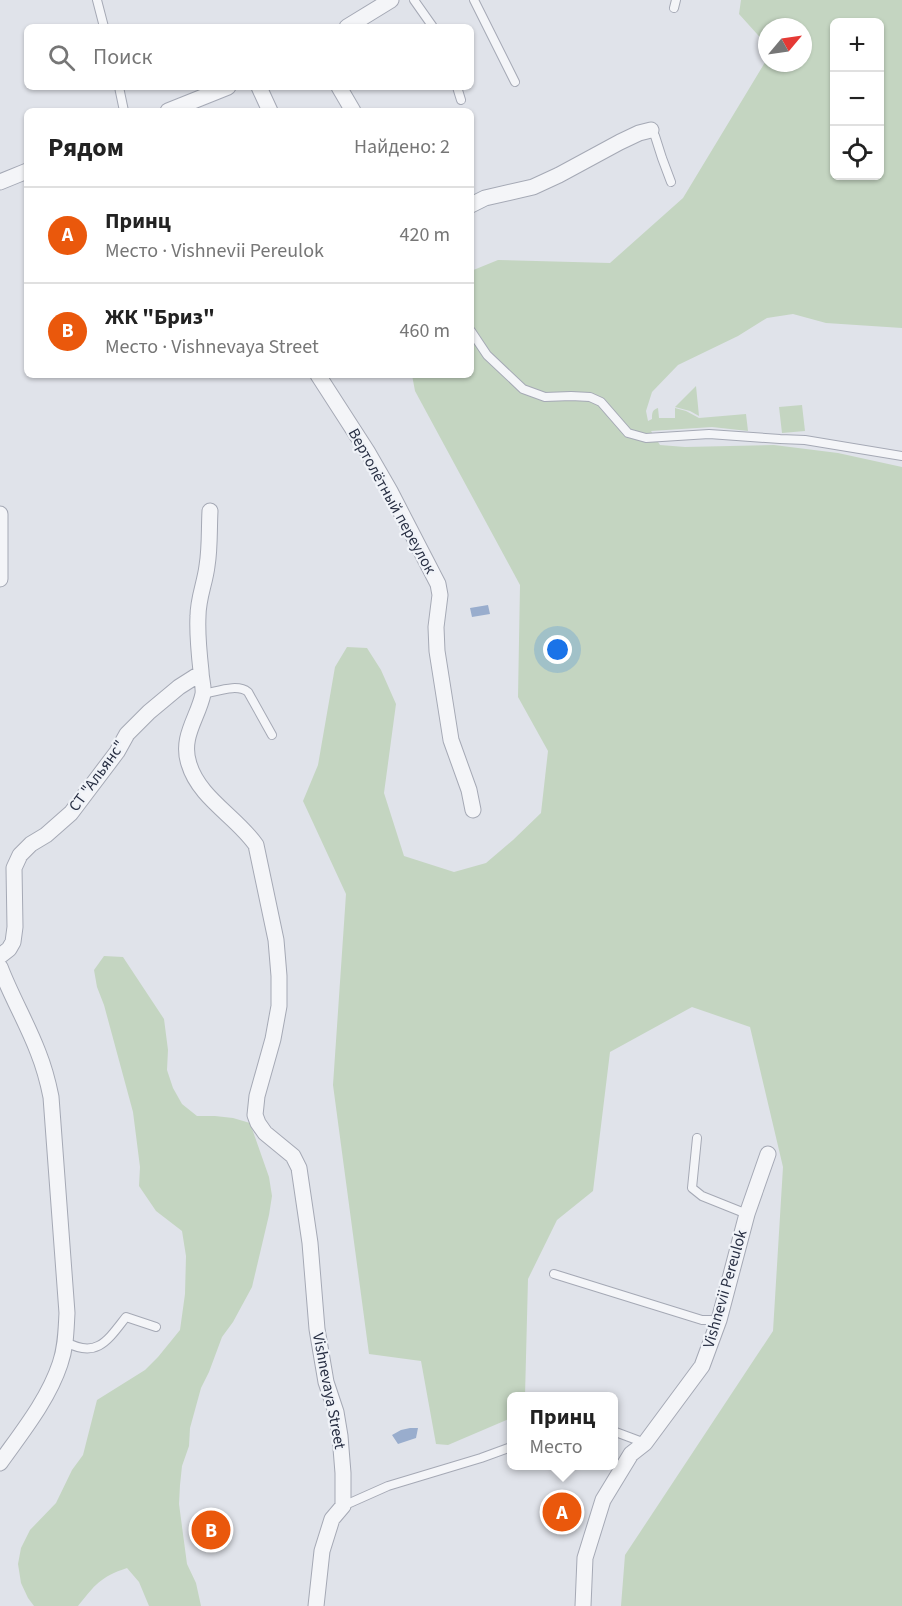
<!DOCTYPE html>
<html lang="ru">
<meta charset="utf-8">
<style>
:root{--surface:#fff;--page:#f6f6f6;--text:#222;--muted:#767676;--line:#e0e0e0;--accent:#ea580c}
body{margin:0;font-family:"Source Sans 3",sans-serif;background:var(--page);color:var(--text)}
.controls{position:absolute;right:18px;top:18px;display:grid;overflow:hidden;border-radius:9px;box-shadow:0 2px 4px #0004}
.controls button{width:54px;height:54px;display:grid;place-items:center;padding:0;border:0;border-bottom:2px solid var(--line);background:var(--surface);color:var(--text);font:30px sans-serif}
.compass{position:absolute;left:758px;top:18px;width:54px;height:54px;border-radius:50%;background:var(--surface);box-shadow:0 2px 4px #0004;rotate:61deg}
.you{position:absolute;left:558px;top:650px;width:21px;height:21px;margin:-15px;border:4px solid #fff;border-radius:50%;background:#1a73e8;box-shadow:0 0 0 9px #1a73e833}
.badge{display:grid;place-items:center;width:39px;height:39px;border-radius:50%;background:var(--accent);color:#fff;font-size:20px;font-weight:700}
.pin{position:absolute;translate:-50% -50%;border:3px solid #fff;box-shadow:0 2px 6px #0006}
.popup{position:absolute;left:507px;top:1392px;width:111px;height:78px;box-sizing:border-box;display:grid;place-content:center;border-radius:9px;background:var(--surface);filter:drop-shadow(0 2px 4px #0005);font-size:20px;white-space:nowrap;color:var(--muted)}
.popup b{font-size:22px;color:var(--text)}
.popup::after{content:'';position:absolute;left:50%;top:100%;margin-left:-12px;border:12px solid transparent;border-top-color:var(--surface)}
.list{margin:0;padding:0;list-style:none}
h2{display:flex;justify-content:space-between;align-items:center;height:78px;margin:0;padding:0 24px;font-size:26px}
h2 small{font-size:20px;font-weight:400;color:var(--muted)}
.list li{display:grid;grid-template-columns:39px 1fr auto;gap:18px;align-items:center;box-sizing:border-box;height:96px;padding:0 24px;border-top:2px solid var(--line)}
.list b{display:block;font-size:22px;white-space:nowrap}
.list p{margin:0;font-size:20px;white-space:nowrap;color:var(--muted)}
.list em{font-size:20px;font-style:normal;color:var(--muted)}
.icon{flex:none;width:33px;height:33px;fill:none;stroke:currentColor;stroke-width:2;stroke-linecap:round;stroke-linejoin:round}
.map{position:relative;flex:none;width:902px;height:1606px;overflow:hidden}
.search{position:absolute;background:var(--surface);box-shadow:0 2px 4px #0004;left:24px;top:24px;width:450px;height:66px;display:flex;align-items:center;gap:15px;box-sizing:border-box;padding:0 21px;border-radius:9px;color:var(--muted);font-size:22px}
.panel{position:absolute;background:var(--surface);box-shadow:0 2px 4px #0004;left:24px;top:108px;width:450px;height:270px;border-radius:9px}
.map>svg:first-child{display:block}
</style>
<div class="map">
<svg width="902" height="1606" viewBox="0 0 902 1606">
<rect width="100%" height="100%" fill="#e0e3ea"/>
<!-- green -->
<path fill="#c4d5c1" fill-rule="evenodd" d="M741,0H902V328L826,323L793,314L767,318L738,336L678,365L652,392L646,411L648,421L652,419C652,413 652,410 658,408L659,418H675V408L686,411L699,418L746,414L748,431L712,427L651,431L660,445L685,447L774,445L838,453L902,467V1606H621L625,1555L773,1331L783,1167L750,1027L692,1007L610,1052L593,1191L557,1220L528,1279L525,1396H511V1418L448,1445L436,1444L421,1361L369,1354L333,1085L346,894L303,801L318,765L335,667L347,647L367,648L381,670L396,704L384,793L404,856L454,872L486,863L513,840L541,813L548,751L518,697L520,585L415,391L412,375H471V271L498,260L610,263L683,198L767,59V63H803V27H767V45L739,14ZM834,22H880V176H834Z
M696,386L699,416L690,411L675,407Z
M802,405L805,431L782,433L779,407Z
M104,956L123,957L164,1019L168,1050L167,1070L173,1088L182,1104L197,1116H215L233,1118L250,1123L269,1177L272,1196L269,1215L252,1287L233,1322L222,1337L209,1372L201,1388L190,1428L189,1446L182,1466L180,1485L179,1504L187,1564L196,1583L201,1606H149L139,1582L127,1568C100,1577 95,1585 78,1606H34L28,1598L21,1583L18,1564L21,1548L30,1530L56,1503L72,1470L83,1455L97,1400L145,1370L158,1357L180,1330L185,1294L186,1256L182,1231L156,1211L139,1186L140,1167L133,1112L104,1005L97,987L94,970Z"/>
<!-- water -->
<path fill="#99adcd" d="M488,605L490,614L472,617L470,608Z
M410,1428H418L416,1438L398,1444L392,1435L401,1430Z"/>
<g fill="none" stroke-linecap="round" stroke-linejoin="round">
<defs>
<path id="lane" d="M97,0L104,27
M414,0L433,27
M474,0L515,82
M674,8L676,0
M119,87L124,111
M457,87L461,100
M651,130L655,136L662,158L671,182
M471,331L487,355L523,389L545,397L571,396L590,397L601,402L628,433L646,438L709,434L780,439L805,440L902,456
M203,694C216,692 237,683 248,692L272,735
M697,1138L692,1188L702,1196L747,1214
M554,1274L702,1320H719
M66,1342C97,1359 108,1340 126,1317L156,1327
M613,1431L645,1443
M343,1506L388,1486L481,1458L511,1447"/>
<path id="street" d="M347,27L391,0
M259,87L270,111
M339,87L353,111
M168,111L228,87
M0,182L27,171
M471,205L485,198L533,187L559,175L620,142L639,133L651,130
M318,375L367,451L390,491L438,584L440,595L436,627L437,651L451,740L469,790L473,810
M210,511C209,529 210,548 207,566C205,583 198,598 198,616C197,634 199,653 201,671C201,679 204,686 203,694C198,718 180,737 189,764C199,798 237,817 256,845L276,940L279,976V1006L273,1039L257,1096L255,1115L258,1123L265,1133L293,1156L299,1168L310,1243L317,1329L326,1382L336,1412L340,1436L343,1473V1506L332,1519L322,1551L316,1606
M0,514V579
M0,956L9,949L13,942L15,927L14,868L20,855L31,844L46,835L71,813L117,752L127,734L149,712L179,687L201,673
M0,967C11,996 27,1023 38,1052C44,1067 48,1082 51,1097L67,1313C66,1330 66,1347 60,1364C48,1400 22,1432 0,1463
M583,1606L585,1558L603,1500L631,1454L645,1443L702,1366L719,1320L747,1214L768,1154"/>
</defs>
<!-- lane casing -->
<use href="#lane" stroke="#a5a9b5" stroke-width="10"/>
<!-- street casing -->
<use href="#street" stroke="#a5a9b5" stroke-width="17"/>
<!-- lane -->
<use href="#lane" stroke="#f4f5f8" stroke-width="8"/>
<!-- street -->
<use href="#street" stroke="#f4f5f8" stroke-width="15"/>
</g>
<g text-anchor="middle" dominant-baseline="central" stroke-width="4.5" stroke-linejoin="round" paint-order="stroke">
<!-- street labels -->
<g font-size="16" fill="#282f43" stroke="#f0f3f8">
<text transform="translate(392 501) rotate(61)">Вертолётный переулок</text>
<text transform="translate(97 776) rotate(-54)">СТ "Альянс"</text>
<text transform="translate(725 1289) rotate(-74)">Vishnevii Pereulok</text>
<text transform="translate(329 1391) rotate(79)">Vishnevaya Street</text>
</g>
</g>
</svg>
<div class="controls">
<button>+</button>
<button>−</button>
<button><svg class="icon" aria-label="locate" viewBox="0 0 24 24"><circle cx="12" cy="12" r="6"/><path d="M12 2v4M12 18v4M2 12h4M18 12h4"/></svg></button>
</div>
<svg class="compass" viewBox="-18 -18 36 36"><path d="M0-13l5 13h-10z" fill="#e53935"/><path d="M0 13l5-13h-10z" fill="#767676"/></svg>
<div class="you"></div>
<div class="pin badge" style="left:562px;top:1512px">A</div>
<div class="popup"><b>Принц</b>Место</div>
<div class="pin badge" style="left:211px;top:1530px">B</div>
<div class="search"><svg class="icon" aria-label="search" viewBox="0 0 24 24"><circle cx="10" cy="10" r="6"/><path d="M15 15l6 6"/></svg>Поиск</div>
<section class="panel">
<h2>Рядом<small>Найдено: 2</small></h2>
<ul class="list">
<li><span class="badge">A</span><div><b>Принц</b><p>Место · Vishnevii Pereulok</p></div><em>420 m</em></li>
<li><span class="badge">B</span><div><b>ЖК &quot;Бриз&quot;</b><p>Место · Vishnevaya Street</p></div><em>460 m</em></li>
</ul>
</section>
</div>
